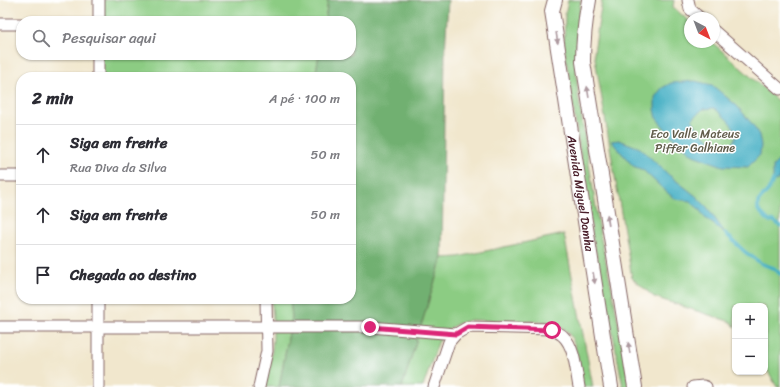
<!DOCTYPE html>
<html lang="pt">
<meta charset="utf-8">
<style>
:root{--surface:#fff;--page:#f7f7f7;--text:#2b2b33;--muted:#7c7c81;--line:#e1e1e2}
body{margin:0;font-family:Sriracha,sans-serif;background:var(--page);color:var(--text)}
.controls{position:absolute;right:12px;bottom:12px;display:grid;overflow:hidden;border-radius:8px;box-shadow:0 1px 3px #0004}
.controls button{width:36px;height:36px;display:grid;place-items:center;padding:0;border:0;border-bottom:1px solid var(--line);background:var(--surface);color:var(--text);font:20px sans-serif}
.compass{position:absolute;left:684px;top:12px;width:36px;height:36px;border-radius:50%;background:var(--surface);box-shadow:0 1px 3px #0004;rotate:138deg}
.stop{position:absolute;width:12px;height:12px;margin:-9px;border:3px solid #db2777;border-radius:50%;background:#fff}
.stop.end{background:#db2777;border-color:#fff;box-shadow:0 1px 4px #0008}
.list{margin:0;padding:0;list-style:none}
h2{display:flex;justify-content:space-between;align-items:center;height:52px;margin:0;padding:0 16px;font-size:17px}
h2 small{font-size:13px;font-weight:400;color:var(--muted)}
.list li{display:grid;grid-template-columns:26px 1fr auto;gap:12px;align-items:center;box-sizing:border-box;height:60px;padding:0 16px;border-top:1px solid var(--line)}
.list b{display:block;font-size:15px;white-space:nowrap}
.list p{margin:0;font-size:13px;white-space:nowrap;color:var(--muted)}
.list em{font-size:13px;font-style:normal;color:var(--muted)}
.icon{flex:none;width:22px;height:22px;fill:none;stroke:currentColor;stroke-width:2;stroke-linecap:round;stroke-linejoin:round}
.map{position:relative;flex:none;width:780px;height:387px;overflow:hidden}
.search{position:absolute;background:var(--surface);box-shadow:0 1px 3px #0004;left:16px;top:16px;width:340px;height:44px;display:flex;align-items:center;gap:10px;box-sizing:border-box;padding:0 14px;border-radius:16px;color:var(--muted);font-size:15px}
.panel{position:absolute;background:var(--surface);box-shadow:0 1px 3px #0004;left:16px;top:72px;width:340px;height:232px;border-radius:16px}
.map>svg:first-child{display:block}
</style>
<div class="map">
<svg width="780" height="387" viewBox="0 0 780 387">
<rect width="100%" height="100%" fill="#fff"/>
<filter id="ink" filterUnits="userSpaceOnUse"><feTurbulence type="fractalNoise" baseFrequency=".025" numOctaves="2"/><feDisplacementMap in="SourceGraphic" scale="8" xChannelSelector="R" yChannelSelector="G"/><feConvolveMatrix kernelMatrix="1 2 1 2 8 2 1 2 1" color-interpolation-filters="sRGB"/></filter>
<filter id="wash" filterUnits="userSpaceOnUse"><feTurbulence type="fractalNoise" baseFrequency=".012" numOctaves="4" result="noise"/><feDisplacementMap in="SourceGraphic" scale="16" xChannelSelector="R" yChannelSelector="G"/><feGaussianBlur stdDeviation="0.9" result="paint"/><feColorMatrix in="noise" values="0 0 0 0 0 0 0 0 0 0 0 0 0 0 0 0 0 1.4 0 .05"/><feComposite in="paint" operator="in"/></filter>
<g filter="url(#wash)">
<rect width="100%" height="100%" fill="#f1e7cd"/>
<!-- green -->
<path fill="#8ccc83" stroke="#6b7657" d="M102,0H328L325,21H102Z
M568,0H581L578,21L577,32L576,65L578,95L601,239L612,289L630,387H623L606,298L593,240L564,45L565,15Z
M602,0H674L673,7L690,22V42H712L780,103V387H777L765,366V306H735V327L731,322L654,297L632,278L594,52Z
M101,55H319L315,77H101Z
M564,234L593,387H583C582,378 580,369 578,359C574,340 571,329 550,322L471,320C456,323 446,328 438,343L423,387H402L442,258L458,257Z
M271,299H290L292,317L279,387H265C266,379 269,371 270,362C274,344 274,318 271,299Z"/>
<!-- forest -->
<path fill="#71b071" stroke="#5e684e" d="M328,0H448L445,54L442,258L402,387H279L292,317L290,299H351V77H315L319,55H351V21H325Z"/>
<!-- water -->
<path fill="#47b0c5" stroke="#486878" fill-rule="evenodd" d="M695,81L712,85L737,106L753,125L759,135L761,145L760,155L748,167L723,166L693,155L673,138L657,119L655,109V97L662,88L671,83ZM714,108C723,115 732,123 737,134L732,144L711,141L698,129L692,119L703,109Z
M619,140L640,148L669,175L696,196L707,207L725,233L705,218L699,209L690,201L675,199L663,189L643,170L633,166L611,141Z
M780,159V178L776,181L773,180V166Z"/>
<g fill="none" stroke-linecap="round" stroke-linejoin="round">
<!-- stream -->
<path stroke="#47b0c5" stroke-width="3.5" d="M773,180L770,188L758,202V210L769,221H774L780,226
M725,233L745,252L762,264L774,268L780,274"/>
</g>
</g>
<g filter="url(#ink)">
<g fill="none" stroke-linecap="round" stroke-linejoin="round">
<defs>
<path id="minor" d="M99,0V21
M688,0L690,9L700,18
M0,24H21
M714,31L780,89
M98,77V55
M0,176H21
M0,327H370L456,334
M98,387V299
M259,387L267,351L266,299
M434,387L449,342L456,334L468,327L552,329C556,332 560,333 563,336C575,347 576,372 579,387
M693,387L703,386L706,387"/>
<g id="tertiary">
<path id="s1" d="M555,0L552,11L611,387"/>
<path d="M589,0C585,21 583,41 583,62L635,387"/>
</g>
</defs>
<!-- minor casing -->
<use href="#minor" stroke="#846564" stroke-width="13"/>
<!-- tertiary casing -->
<use href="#tertiary" stroke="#846564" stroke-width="16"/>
<!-- minor -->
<use href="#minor" stroke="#fff" stroke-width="11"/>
<!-- tertiary -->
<use href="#tertiary" stroke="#fff" stroke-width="14"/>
</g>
<!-- one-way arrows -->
<defs><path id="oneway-solid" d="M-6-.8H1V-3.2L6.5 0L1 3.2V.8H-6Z"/></defs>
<g fill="#ae9aa0">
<use href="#oneway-solid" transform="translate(557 38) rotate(81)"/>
<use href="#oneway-solid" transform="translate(588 92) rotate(-99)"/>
<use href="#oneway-solid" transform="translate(608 220) rotate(-99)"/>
<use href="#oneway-solid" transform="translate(594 278) rotate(81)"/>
<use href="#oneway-solid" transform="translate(629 348) rotate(-99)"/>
</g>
</g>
<g fill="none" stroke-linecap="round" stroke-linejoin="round" filter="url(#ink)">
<!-- route -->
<path stroke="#db2777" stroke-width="5" d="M370,327L456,334L468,327L552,330"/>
</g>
<g text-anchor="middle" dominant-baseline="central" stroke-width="3" stroke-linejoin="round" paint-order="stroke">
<!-- park labels -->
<g font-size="12" fill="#615c4a" stroke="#fff">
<text x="695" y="134">Eco Valle Mateus<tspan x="695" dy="14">Piffer Galhiane</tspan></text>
</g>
<!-- street labels -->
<g font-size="12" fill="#4a1f2b" stroke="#fff">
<text stroke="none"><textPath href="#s1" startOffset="196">Avenida Miguel Damha</textPath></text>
</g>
</g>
</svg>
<div class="controls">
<button>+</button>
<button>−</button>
</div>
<svg class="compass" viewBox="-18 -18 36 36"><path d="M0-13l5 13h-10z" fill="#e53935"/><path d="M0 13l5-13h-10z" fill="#7c7c81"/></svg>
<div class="stop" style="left:552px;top:330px"></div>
<div class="stop end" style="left:370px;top:327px"></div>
<div class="search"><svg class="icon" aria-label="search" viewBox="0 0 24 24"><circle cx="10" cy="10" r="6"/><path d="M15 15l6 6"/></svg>Pesquisar aqui</div>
<section class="panel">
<h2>2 min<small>A pé · 100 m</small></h2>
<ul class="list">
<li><svg class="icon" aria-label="ahead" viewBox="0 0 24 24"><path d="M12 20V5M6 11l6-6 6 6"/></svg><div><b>Siga em frente</b><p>Rua Diva da Silva</p></div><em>50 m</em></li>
<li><svg class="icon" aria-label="ahead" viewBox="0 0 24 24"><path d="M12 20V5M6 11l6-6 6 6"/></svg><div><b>Siga em frente</b></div><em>50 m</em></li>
<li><svg class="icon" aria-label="arrive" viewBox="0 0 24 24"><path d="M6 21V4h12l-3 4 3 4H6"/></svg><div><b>Chegada ao destino</b></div></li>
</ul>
</section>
</div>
